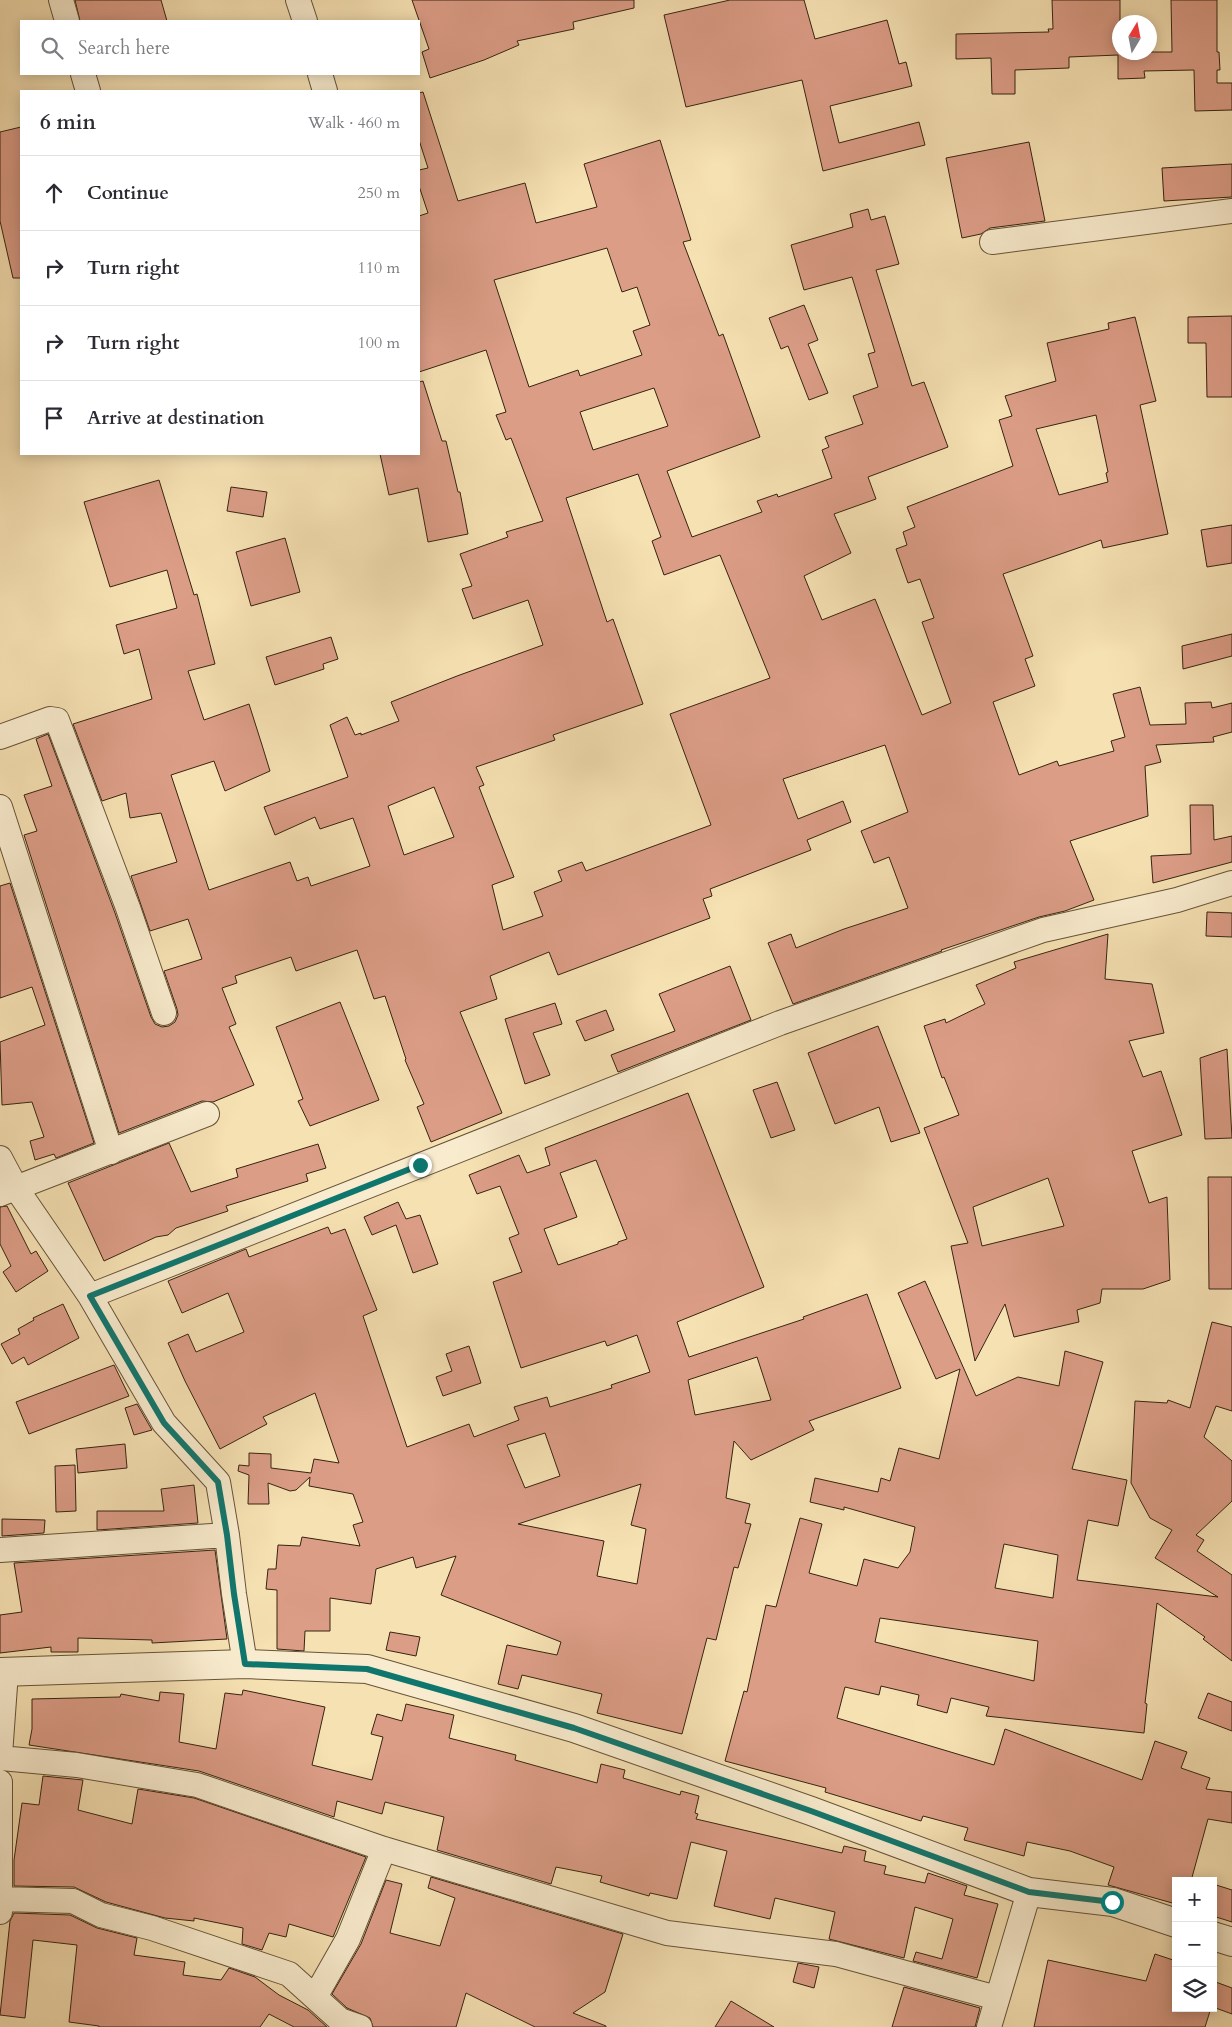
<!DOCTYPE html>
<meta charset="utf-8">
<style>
:root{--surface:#fff;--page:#f7f7f7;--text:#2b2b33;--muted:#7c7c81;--line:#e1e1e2}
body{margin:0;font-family:Cardo,serif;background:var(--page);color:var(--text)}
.controls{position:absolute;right:15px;bottom:15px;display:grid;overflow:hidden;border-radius:0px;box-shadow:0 2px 12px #0003}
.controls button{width:45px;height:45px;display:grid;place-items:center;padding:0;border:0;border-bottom:1px solid var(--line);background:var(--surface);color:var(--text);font:25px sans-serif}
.compass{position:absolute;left:1112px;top:15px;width:45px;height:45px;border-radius:50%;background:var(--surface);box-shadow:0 2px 12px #0003;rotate:10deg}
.stop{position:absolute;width:15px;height:15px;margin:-11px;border:4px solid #0f766e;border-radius:50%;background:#fff}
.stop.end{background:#0f766e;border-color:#fff;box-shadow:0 1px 5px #0008}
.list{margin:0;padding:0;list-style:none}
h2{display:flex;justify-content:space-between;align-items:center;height:65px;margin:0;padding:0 20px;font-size:21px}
h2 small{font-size:16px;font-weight:400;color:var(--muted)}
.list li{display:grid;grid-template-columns:32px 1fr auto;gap:15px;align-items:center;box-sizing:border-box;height:75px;padding:0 20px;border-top:1px solid var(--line)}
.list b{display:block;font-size:19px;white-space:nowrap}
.list em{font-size:16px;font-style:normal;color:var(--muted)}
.icon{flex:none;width:28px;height:28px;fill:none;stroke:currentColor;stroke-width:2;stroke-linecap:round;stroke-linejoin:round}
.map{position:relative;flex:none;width:1232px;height:2027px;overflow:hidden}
.search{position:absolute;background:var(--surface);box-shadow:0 2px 12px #0003;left:20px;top:20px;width:400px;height:55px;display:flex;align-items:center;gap:12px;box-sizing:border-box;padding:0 18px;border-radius:0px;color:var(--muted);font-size:19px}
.panel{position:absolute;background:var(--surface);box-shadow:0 2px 12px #0003;left:20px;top:90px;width:400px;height:365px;border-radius:0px}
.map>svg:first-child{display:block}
</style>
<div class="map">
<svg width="1232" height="2027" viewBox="0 0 1232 2027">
<rect width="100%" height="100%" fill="#f6e1b3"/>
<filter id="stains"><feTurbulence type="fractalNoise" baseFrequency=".004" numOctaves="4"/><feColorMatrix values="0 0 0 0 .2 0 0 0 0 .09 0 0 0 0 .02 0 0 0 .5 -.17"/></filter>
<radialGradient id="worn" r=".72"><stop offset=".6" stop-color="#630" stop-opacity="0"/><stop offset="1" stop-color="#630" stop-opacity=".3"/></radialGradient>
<!-- building -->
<path fill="#dc9d87" stroke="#362410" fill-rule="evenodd" d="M75,0H161L167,21H80Z
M412,0H634V8L573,22L574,29L517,41L519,45L484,60L430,78L422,52L429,49Z
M730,0H804L815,39L887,20L899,64L906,62L912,86L830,106L839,143L919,122L925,145L823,171L802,80L686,107L664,15Z
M1052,0H1120V52H1172L1171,0H1217V52H1219L1220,70H1217V83H1232V110L1195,111L1194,70L1144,71L1145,78L1118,79V55L1069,57V68L1015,70V94H992L991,58L956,59V34L1049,32L1048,29H1053Z
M423,92L458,201L525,183L536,223L597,207L584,164L660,140L691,240L683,242L719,336L723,334L760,437L667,471L692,537L762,512L757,501L777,494L778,497L832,478L822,450L829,447L825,437L863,424L853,396L878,387L868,354L875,352L852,277L804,290L791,245L853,227L850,214L868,209L871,220L885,216L899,264L876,270L912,386L924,382L948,447L868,477L876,499L834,514L851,553L804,576L822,620L875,599L922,715L951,703L922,622L934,618L920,579L908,583L896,549L907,545L903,532L915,527L907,507L1013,466L999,420L1012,416L1005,396L1056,381L1047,343L1109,329L1108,323L1135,317L1156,401L1140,405L1168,534L1103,548L1101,540L1003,574L1033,656L1025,659L1035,686L993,702L1019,775L1057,761L1059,766L1114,751L1111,741L1125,737L1113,694L1140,687L1150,725L1186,724L1185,703L1211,702L1212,708L1232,703V732L1213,737L1214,742L1156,745L1161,762L1145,766L1148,816L1070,841L1094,900L1065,911L1039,917L941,950L942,951L793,1004L768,943L791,934L796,948L844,929L908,908L889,857L874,863L861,831L908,812L885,745L783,779L798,819L843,801L851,822L807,840L811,850L710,889L712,896L703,899L710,918L558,975L549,952L490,976L497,999L460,1012L502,1113L431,1142L417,1107L424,1104L405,1060L406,1059L385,996L374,999L357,950L296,971L291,957L235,976L237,983L222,988L236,1024L229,1027L254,1085L213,1102L202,1101L119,1133L24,835L37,831L24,795L52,786L36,739L48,734L115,913L151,1017L155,1024L162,1027L169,1026L175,1022L178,1015L177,1009L164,971L202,959L188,919L150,931L131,876L177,862L161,813L130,818L126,793L102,801L73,724L152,699L139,649L124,654L116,625L177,608L167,570L110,587L84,502L159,480L194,595L197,594L215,664L188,671L204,720L249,704L262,745L270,771L225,791L214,761L171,775L209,890L290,862L297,881L308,877L311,886L370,866L353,818L320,829L315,817L275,835L264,807L348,777L330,725L347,717L355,735L361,733V735L399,721L391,702L457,676L543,645L528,600L473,619L462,589L472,586L460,554L508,537L506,532L543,521L511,438L506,440L496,415L506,412L486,350L419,372V216L428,213L419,186V170L428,168L419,140V93ZM607,248L622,292L637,287L650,325L633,331L642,355L580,376L578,370L529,387L494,280ZM654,388L668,426L593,450L580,412ZM1096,415L1108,472L1106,473L1108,482L1059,495L1036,429ZM638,474L661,537L652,541L664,575L720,555L770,678L670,714L711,825L586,871L582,862L558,871L562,881L534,892L543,916L503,930L492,885L514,877L479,787L484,785L476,767L555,740L553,735L643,704L613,619L607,622L566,498ZM434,787L454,837L404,855L388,806Z
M21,127V278H13L0,221V132Z
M1029,142L1045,221L990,228L981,234L962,238L946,158Z
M1232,164V197L1164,201L1162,168Z
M804,305L818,340L808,344L828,393L809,400L788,346L781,349L769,318Z
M1232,316V397H1207L1206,343H1188V317Z
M423,381L442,441H446L458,492H460L468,534L428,542L418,488L389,495L380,454H419V382Z
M231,487L267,492L263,517L227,511Z
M1232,525V563L1207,567L1201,530Z
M285,538L300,592L251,606L236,552Z
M1232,634V656L1183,669L1182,646Z
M331,637L338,659L323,664L324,669L275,685L266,657Z
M1190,805H1213L1214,840L1232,836V862L1153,883L1151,856L1191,854Z
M10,883L94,1143L56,1158L54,1154L35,1160L30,1141L44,1137L32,1102L2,1105L0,1042L45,1025L32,987L0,998V886Z
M1207,912L1232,913V937L1206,936Z
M1108,934L1105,979L1152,984L1164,1033L1129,1041L1143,1077L1161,1071L1182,1135L1132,1151L1149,1203L1167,1197L1170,1280L1143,1289H1102L1100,1303L1077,1310L1079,1322L1014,1337L1005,1304L975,1361L951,1246L968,1243L924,1128L959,1115L944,1077L942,1078L924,1026L945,1019L946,1023L985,1004L976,985L1016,968L1014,962ZM1048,1178L1064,1226L982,1246L973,1207Z
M730,966L751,1020L618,1072L611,1055L675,1031L659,994Z
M340,1002L379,1100L310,1126L298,1101L303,1099L276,1027Z
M555,1003L562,1024L533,1033L550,1075L525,1084L505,1019Z
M606,1010L614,1030L585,1041L576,1021Z
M878,1026L920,1133L891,1142L879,1107L835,1124L808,1053Z
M1227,1049L1232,1138L1205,1139L1200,1058Z
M777,1082L795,1130L771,1138L753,1090Z
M688,1093L764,1287L677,1322L689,1357L804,1319L803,1317L867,1294L901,1388L809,1421L814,1430L751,1460L734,1441L726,1498L750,1504L745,1523L751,1524L738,1568L734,1567L716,1640L707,1638L682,1734L597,1713L602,1694L522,1675L518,1689L498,1684L507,1645L557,1655L561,1642L441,1595L456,1556L416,1568L413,1557L376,1569L371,1604L330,1598V1631H305L304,1651L277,1649V1590L266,1589L268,1569H276L278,1545L300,1546L302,1537L360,1546L353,1525L363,1522L353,1494L309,1486L310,1477L296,1490L290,1491L268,1483L269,1504H248L249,1475L238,1471L239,1465L249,1466V1453L271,1454V1468L311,1473L314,1459L339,1463L315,1393L263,1417L267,1424L220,1449L185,1381L168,1343L188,1334L196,1352L244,1332L228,1293L182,1313L168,1281L246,1249L249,1257L328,1227L331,1234L345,1229L377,1310L363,1316L407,1447L469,1424L474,1437L519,1420L514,1407L547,1397L550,1407L612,1388L611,1385L650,1372L637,1335L607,1346L605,1341L521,1368L493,1282L522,1272L509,1238L519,1234L500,1186L477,1194L469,1175L519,1155L527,1173L550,1165L545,1148ZM596,1160L627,1239L618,1242V1244L558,1265L544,1229L577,1217L560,1173ZM757,1357L771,1400L695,1415L688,1380ZM545,1433L560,1476L525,1488L507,1445ZM641,1484L631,1525L646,1529L637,1584L597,1576L604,1541L518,1524Z
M169,1143L191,1192L238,1177L236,1169L318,1144L326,1168L306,1174L308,1181L226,1206L228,1211L176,1228L168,1235L156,1237L104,1261L68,1183Z
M1208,1177H1232V1289H1209Z
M398,1202L406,1219L420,1215L438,1264L413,1273L396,1225L372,1235L364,1217Z
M7,1206L31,1254L36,1251L48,1271L16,1292L3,1272L11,1266L0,1244V1207Z
M925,1281L976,1396L1018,1377L1059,1386L1065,1351L1103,1362L1072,1469L1127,1480L1118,1526L1088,1520L1077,1580L1218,1597L1155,1558L1172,1530L1150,1518L1131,1483L1135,1401L1167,1403L1168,1400L1190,1408L1212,1322L1232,1327V1411L1216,1406L1204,1437L1232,1461V1501L1196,1535L1204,1540L1197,1551L1232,1575V1661L1203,1639L1205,1637L1157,1603L1145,1703L1147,1704L1144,1733L986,1716L989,1707L951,1698L947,1713L917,1705L919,1695L881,1686L879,1695L845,1687L837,1718L994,1765L1005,1729L1142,1780L1155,1741L1187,1752L1181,1768L1210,1778L1206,1789L1232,1792V1823L1208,1819L1191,1881H1176V1904L1108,1885L1114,1867L1070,1851L1027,1842L1024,1856L964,1840L968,1828L923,1816L921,1821L825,1792L826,1788L725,1761L744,1691L747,1692L766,1605L776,1607L800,1518L822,1524L809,1573L857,1586L864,1559L898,1568L910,1552L915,1527L844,1507V1510L810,1502L815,1478L878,1492L881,1478L890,1481L899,1448L939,1459L960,1369L936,1379L898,1293ZM1004,1544L1058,1555L1053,1598L995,1588ZM880,1618L1038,1641L1034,1681L875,1642Z
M63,1304L79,1338L28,1365L24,1357L12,1364L1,1344L20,1334L18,1329L34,1320L33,1318Z
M469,1346L481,1383L443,1396L436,1377L452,1371L446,1354Z
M114,1365L129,1396L29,1434L16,1402Z
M137,1404L152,1430L134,1435L125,1408Z
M125,1444L127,1468L78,1473L76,1449Z
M75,1465L76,1511L56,1512L55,1466Z
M194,1485L198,1523L97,1530V1511H164L161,1489Z
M2,1519L45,1520L44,1533L2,1536Z
M215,1550L227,1639L152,1643V1640L78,1638V1652H51V1647L0,1653V1615L22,1612L14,1563Z
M390,1632L420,1637L416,1656L386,1650Z
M243,1690L325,1707L312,1765L372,1780L383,1737L371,1734L377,1714L402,1721L406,1704L454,1715L449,1738L516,1755L515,1760L597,1783L601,1764L625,1770L623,1778L680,1795L681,1791L699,1796L695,1813L698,1814L696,1819L842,1853L844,1846L866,1851L864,1861L886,1866L884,1874L925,1883L928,1873L967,1886L964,1895L998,1904L977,1978L913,1961L916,1952L942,1959L953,1919L915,1907L904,1958L829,1939L835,1912L775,1898L770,1919L714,1906L727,1851L691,1842L677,1899L650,1893L649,1896L600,1882L602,1876L556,1867L551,1884L437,1850L444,1817L385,1802L382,1814L337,1801L334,1817L199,1771L29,1745L32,1729V1699L120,1697L121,1694L159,1701L160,1692L184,1694L179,1742L216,1749L225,1693L242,1695Z
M1208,1693L1232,1702V1731L1198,1718Z
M43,1776L83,1780L78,1810L132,1824L138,1789L194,1798L366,1857L333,1937L289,1924L286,1937L269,1933L262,1950L242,1944L243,1928L194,1918V1921L165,1918L106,1902L74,1887L14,1886V1860L22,1803L39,1805Z
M431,1877L623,1934L605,1992L573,2013L606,2026V2027H535L466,1993L456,2027H373L370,2018L347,2008L332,1994L361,1944L386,1880L402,1884L390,1933L440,1946L455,1898L428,1888Z
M1213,1884L1232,1890V1922L1213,1916Z
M14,1913L70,1915L97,1928L137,1938L134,1955L185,1962L183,1975L221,1980L229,1968L255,1977L279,1995L308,2010L327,2027H294L269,2014L260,2027H99V2026L69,2022L77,1945L33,1940L25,2018L0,2015L10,1921Z
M1155,1954L1176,1961V2008H1211L1205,2027H1034L1048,1960L1146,1981Z
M798,1963L819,1967L814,1988L793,1982Z
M1213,1981L1232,1988V2014L1213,2007Z
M904,1987L980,2008L975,2027H892Z
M731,2001L774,2027H715Z"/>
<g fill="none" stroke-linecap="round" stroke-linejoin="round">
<defs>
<path id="minor" d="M61,0L67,21
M298,0L305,21
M83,74L88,91
M320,74L325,91
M992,242L1232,211
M0,737L50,719L57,720L128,908L164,1013
M0,807L111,1152
M0,1158L16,1188L90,1296L164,1423L218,1482L227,1535L234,1594L245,1664
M0,1194L207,1114
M90,1296L780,1023L1043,930L1177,900L1232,883
M0,1550L227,1535
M0,1755L6,1672
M0,1758L77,1765L197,1785L384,1849L667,1933L836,1954L997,1998
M0,1782V1912
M1,1899L73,1901L101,1915L152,1928L289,1974L340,2020L360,2027
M315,1997L348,1939L384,1849
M989,2027L1029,1892"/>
<path id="tertiary" d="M0,1672L245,1664L367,1669L574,1728L811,1811L1029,1892L1113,1902L1176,1923
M1213,1936L1232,1942"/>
</defs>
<!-- minor casing -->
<use href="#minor" stroke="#665339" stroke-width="26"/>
<!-- tertiary casing -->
<use href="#tertiary" stroke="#665339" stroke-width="30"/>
<!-- minor -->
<use href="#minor" stroke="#f9ecce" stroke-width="24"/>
<!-- tertiary -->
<use href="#tertiary" stroke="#f9ecce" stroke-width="28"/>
</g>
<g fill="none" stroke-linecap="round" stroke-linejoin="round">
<!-- route -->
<path stroke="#0f766e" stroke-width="6" d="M420,1165L90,1296L164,1423L218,1482L227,1535L234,1594L245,1664L367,1669L574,1728L811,1811L1029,1892L1112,1902"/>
</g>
<rect width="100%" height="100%" filter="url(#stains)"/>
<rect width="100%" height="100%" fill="url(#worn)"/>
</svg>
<div class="controls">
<button>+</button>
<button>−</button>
<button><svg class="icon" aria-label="layers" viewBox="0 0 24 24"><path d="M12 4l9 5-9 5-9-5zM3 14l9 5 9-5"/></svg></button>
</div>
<svg class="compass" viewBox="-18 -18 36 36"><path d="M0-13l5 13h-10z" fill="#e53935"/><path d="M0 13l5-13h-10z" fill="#7c7c81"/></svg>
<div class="stop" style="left:1112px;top:1902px"></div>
<div class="stop end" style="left:420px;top:1165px"></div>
<div class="search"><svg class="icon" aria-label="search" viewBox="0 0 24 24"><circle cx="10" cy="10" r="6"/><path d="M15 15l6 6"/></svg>Search here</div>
<section class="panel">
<h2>6 min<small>Walk · 460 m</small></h2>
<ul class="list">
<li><svg class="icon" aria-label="ahead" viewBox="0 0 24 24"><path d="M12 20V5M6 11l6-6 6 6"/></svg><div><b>Continue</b></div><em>250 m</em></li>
<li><svg class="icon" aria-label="right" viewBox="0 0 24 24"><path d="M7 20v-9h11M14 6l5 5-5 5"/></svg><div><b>Turn right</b></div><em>110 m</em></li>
<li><svg class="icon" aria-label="right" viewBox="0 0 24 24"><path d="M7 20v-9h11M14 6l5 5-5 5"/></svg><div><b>Turn right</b></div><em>100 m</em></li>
<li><svg class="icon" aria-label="arrive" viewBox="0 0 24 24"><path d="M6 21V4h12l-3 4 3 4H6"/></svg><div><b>Arrive at destination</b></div></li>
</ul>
</section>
</div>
